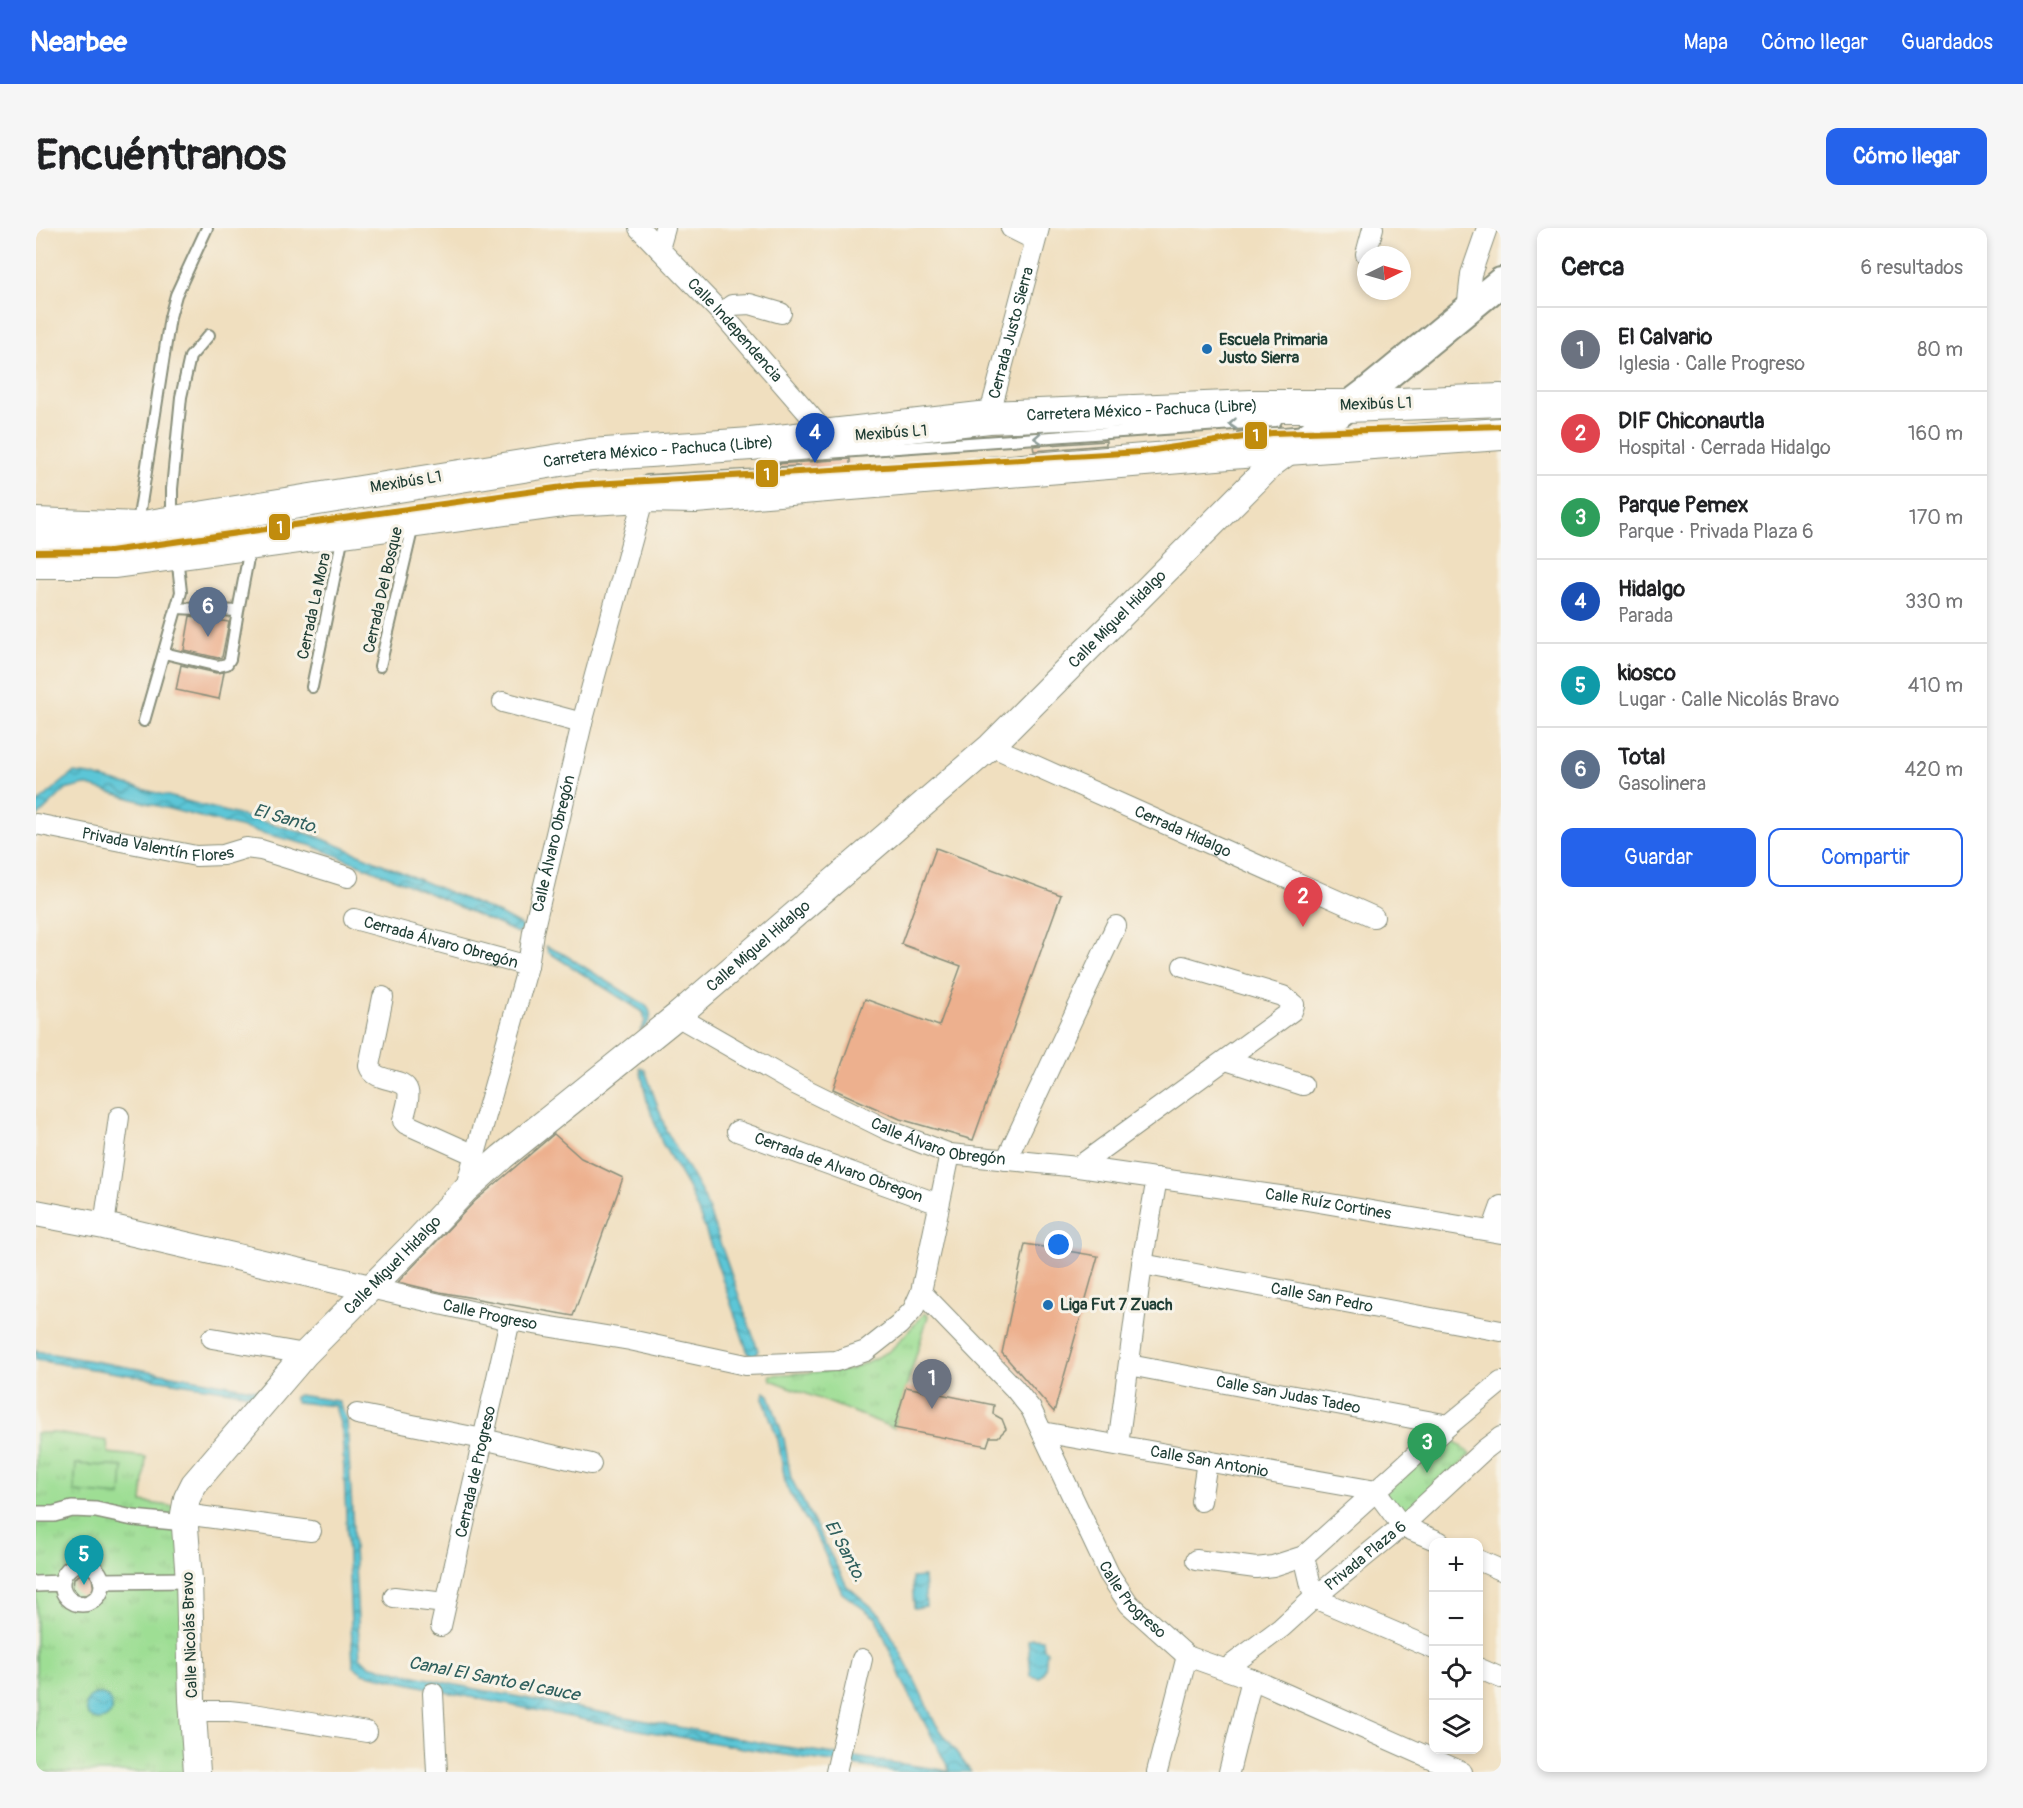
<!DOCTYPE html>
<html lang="es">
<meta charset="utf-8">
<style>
:root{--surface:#fff;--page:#f6f6f6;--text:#202124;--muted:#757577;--line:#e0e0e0;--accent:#2563eb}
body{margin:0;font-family:Pangolin,sans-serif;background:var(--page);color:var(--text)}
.controls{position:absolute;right:18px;bottom:18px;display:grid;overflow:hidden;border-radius:12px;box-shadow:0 3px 9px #0003}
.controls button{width:54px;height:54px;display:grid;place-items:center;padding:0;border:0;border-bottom:2px solid var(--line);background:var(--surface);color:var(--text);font:30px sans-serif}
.compass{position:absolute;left:1321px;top:18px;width:54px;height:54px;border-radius:50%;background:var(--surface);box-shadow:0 3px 9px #0003;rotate:85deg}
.you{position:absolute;left:1023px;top:1017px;width:21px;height:21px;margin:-15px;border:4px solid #fff;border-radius:50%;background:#1a73e8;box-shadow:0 0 0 9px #1a73e833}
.badge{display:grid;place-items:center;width:39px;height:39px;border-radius:50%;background:var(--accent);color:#fff;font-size:20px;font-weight:700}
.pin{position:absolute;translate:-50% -50px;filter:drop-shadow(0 2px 3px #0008)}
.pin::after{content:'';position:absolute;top:32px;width:21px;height:18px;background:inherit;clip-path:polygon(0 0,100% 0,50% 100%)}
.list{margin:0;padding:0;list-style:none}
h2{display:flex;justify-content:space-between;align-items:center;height:78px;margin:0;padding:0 24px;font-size:26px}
h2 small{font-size:20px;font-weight:400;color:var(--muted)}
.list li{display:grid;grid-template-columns:39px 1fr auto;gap:18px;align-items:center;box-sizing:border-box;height:84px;padding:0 24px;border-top:2px solid var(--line)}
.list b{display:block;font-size:22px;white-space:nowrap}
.list p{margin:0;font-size:20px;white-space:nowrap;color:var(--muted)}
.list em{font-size:20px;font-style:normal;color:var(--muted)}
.actions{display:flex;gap:12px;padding:18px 24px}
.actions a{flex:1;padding:14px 0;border:2px solid var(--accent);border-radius:12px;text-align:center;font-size:21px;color:var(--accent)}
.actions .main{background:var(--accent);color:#fff}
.icon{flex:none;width:33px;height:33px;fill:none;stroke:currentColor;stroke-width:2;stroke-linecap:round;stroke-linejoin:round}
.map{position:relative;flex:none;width:1465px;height:1544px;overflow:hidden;border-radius:12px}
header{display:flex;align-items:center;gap:36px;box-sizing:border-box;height:84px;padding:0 30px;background:var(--accent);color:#fff}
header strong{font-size:28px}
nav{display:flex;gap:33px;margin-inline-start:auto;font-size:21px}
.intro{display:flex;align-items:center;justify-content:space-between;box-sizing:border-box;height:144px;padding:0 36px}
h1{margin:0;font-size:42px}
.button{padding:15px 27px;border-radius:12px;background:var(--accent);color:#fff;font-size:21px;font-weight:700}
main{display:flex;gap:36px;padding:0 36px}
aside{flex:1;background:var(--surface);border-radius:12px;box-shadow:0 3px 9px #0003}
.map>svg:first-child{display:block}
</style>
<header>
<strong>Nearbee</strong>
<nav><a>Mapa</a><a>Cómo llegar</a><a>Guardados</a></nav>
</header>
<div class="intro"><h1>Encuéntranos</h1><a class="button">Cómo llegar</a></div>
<main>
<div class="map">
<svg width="1465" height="1544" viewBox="0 0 1465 1544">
<defs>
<pattern id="park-tufts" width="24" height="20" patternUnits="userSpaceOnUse" patternTransform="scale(1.5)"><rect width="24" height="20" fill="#9ede94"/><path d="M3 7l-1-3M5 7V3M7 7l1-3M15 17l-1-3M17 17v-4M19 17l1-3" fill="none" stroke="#88bf80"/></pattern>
<pattern id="water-waves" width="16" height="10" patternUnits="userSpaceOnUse" patternTransform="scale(1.5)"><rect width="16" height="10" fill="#5cc6d7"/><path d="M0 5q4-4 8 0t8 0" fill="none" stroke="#4ba2af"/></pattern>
</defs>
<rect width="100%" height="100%" fill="#f7f3e8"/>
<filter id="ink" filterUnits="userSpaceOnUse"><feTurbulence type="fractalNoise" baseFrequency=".0167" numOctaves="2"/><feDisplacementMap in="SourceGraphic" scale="12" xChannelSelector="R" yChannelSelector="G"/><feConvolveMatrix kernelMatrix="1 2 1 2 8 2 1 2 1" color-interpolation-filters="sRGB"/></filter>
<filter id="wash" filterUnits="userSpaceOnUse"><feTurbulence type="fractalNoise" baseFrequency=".008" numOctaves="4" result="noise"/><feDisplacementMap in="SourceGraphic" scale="24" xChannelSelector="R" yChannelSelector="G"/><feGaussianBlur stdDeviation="1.35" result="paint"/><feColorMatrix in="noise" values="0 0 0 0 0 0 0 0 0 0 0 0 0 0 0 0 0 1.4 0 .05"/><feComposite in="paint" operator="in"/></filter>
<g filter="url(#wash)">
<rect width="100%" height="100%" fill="#f0dfbf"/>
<!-- park -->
<path fill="url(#park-tufts)" stroke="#5e8e64" stroke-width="1.5" d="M889,1085L892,1088L858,1200L735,1152L734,1147L814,1142L854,1123Z
M0,1205H19L71,1213L72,1225L110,1229L106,1274L148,1280L167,1544H0Z
M1409,1207L1435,1226L1370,1286L1346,1264Z"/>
<!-- pitch -->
<path fill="#9ede94" stroke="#5e8e64" stroke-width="1.5" d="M40,1236L87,1239L85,1268L38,1264Z"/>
<!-- water -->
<path fill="url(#water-waves)" stroke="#3e8286" stroke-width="1.5" d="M37,545L54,547L280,608L462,685L484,697L487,702L481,705L393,665L277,618L114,576L49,557L29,562L0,590V576Z
M510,718L529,727L608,776C619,785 615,795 604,803L609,793L607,784L512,724Z
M604,840L609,842L630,902L668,969L722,1122L720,1131L712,1125L668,998L652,959L626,915L611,873Z
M0,1123L222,1162L218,1167L0,1132Z
M728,1164L733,1167L748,1211L755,1250L811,1358L844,1386L874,1442L899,1495L935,1544H862L736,1525L574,1497L419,1466L327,1445L317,1438L306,1203L299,1178L260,1174L258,1169L262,1167L302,1173L311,1192L324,1429L332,1437L420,1457L737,1517L914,1543L867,1454L840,1390L806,1365L783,1313L750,1259L742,1212L727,1170Z
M888,1349L890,1378L878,1380L876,1350Z
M995,1410L1006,1411L1007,1420L1011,1423C1009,1433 1012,1443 1003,1450L995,1448L992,1412Z
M50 1479a13 13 0 1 1 26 0a13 13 0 1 1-26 0Z"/>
<g id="blocks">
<!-- building -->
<path fill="#edb08e" d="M1070,213V217L998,223L997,218Z
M814,231V238L770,242L763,238L741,239L740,236Z
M154,388L193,394L186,429L182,430L148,422Z
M145,437L180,445L188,444L183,471L140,462Z
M900,620L1025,667L937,912L864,891L797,861L829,771L903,798L925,738L865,716Z
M518,906L545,930L587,950L537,1088L404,1064L362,1054L439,973Z
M989,1016L1062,1028L1018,1184L966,1125Z
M870,1159L958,1177L957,1186L966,1191L970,1201L962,1209H954L951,1218L858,1200Z
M45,1346H53L56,1350L58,1362L51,1367H43L37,1360L38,1350Z"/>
</g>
</g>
<g filter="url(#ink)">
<use href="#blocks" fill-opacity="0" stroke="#888e7a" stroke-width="1.5"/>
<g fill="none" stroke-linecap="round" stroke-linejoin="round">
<defs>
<path id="service" d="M1203,210L1268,203
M735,229L1240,193
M611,253L763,245
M136,291V261L145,169L154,129L173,107
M102,295L134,89L140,67L171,0
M0,315L70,316L89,313
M141,380L202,383L214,320
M128,425L182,438L191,436L194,431L202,383
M344,438L377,298
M276,459L307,307
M108,493L145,364L141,328"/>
<path id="pedestrian" d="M0,1286H18L36,1281L60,1282L97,1290L149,1295
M26 1356a20 20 0 1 1 40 0a20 20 0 1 1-40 0Z
M65,1353L153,1352
M0,1356L26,1355"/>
<g id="minor">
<path id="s1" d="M603,0L686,86L791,207"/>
<path d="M975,0L999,12"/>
<path d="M623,21L629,0"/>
<path d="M1330,26L1337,0"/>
<path d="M1431,82L1435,46L1451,0"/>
<path d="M686,86L696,77L714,76L745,85"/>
<path id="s2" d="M953,189L1003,0"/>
<path d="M467,474L546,495"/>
<path id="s3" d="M955,518L1338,689"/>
<path id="s4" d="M0,596L160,628L187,627L210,620L225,622L312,649"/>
<path id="s5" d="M318,691L492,738"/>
<path d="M347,769L333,838C339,856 368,848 372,863C374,871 369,884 367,893L370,896L439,927"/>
<path id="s6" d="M641,788L761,857L852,902L914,926L1042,939L1265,971L1465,1005"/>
<path d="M1190,832L1267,857"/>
<path id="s7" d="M701,903L903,976"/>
<path d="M970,932L1080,698"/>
<path d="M1042,939L1256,783L1258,777L1247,768L1147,738"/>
<path id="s8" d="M429,962L492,738L497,704L546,495L608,268"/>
<path d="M68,998L83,889"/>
<path d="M1456,1003L1465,978"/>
<path id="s9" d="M1106,1036L1465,1103"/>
<path id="s10" d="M334,1060L474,1092L594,1112L710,1137L800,1133L830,1123L863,1097L877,1082L885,1064L914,926"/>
<path id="s11" d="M885,1064L978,1160L995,1181L1073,1346L1093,1376L1151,1428L1216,1451L1426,1544"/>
<path d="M176,1110L269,1126"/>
<path id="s12" d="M1093,1137L1413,1197"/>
<path d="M321,1186L447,1211L555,1236"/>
<path id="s13" d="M1006,1204L1340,1263L1366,1298L1404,1314"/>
<path d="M1082,1217L1106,1036L1121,950"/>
<path d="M1165,1273L1171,1233"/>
<path d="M148,1286L275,1303"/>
<path d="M1268,1328L1278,1370L1398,1421"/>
<path d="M1160,1332L1220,1340L1237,1338L1268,1328L1413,1197L1465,1154"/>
<path d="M1442,1332L1465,1342"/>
<path d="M358,1369L409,1375"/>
<path id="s14" d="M405,1398L474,1092"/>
<path d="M1442,1440L1465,1450"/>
<path id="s15" d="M1190,1441L1245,1400L1278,1370L1366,1298L1448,1222L1465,1209"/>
<path d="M397,1465L401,1544"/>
<path d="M157,1483H193L211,1485L331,1504"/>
<path d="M800,1544L826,1431"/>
<path d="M1121,1544L1151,1428"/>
<path d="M1193,1544L1216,1451"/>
</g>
<g id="tertiary">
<path d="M0,985L68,998L334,1060"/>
<path id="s16" d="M161,1544L156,1472L153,1352L148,1286L151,1270L158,1256L269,1126L382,1012L429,962L466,929L641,788L955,518L1237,235L1256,221"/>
</g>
<path id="secondary" d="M1256,221L1331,164L1465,54"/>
<g id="primary">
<path id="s17" d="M0,296L101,300L555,227L715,216L953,189L1216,178H1311L1465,172"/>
<path d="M0,334H79L535,272L608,268L659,269L1193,225L1465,206"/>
</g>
</defs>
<!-- service casing -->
<use href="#service" stroke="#888e7a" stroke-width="14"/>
<!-- pedestrian casing -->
<use href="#pedestrian" stroke="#888e7a" stroke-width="18"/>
<!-- minor casing -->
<use href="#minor" stroke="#888e7a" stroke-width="22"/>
<!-- tertiary casing -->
<use href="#tertiary" stroke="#888e7a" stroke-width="28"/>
<!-- secondary casing -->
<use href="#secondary" stroke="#888e7a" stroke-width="32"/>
<!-- primary casing -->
<use href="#primary" stroke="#888e7a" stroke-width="34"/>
<!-- service -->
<use href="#service" stroke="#fff" stroke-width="10"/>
<!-- pedestrian -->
<use href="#pedestrian" stroke="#fff" stroke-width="15"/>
<!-- minor -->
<use href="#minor" stroke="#fff" stroke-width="20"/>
<!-- tertiary -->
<use href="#tertiary" stroke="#fff" stroke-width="26"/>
<!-- secondary -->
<use href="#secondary" stroke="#fff" stroke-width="28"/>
<!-- primary -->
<use href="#primary" stroke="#fff" stroke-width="32"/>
<defs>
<path id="bus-1" d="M0,324L74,323L541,257L1104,224L1236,205L1465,198"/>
</defs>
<!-- bus-1 casing -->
<use href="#bus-1" stroke="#f7f3e8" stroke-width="10"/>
<!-- bus-1 -->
<use href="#bus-1" stroke="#c18c0d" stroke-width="6"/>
</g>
<!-- one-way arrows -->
<defs><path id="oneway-chevron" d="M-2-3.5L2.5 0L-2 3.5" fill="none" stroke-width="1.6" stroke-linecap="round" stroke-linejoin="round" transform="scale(1.5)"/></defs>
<g stroke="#8f9e9a">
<use href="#oneway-chevron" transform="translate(1197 196) rotate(176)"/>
<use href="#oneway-chevron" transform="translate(1002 210) rotate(176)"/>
</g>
</g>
<!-- markers -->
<g fill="#1f6fb2" stroke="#f7f3e8" stroke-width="2">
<circle cx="1171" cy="121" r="6"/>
<circle cx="1012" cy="1077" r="6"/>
</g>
<g text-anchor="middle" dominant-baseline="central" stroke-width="6" stroke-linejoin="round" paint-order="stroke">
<!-- street labels -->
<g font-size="16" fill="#1f3d34" stroke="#f7f3e8">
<text stroke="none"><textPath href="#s1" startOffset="140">Calle Independencia</textPath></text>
<text stroke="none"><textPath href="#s2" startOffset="87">Cerrada Justo Sierra</textPath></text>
<text transform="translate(1340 176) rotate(-2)">Mexibús L1</text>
<text stroke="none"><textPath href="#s17" startOffset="1114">Carretera México - Pachuca (Libre)</textPath></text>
<text transform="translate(855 205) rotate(-4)">Mexibús L1</text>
<text stroke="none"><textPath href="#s17" startOffset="628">Carretera México - Pachuca (Libre)</textPath></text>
<text transform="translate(370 254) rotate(-9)">Mexibús L1</text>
<text transform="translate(347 362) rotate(-77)">Cerrada Del Bosque</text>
<text transform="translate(278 378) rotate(-78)">Cerrada La Mora</text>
<text stroke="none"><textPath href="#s16" startOffset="1558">Calle Miguel Hidalgo</textPath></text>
<text stroke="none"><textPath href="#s3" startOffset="210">Cerrada Hidalgo</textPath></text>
<text stroke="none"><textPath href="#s4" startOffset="124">Privada Valentín Flores</textPath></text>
<text stroke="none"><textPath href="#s8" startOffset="358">Calle Álvaro Obregón</textPath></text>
<text stroke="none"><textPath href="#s5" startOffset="90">Cerrada Álvaro Obregón</textPath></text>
<text stroke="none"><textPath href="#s16" startOffset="1072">Calle Miguel Hidalgo</textPath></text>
<text stroke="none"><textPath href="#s6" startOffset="292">Calle Álvaro Obregón</textPath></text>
<text stroke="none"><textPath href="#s7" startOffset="108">Cerrada de Alvaro Obregon</textPath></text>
<text stroke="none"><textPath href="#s6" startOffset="688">Calle Ruíz Cortines</textPath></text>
<text stroke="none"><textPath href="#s16" startOffset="586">Calle Miguel Hidalgo</textPath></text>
<text stroke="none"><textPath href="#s9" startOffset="183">Calle San Pedro</textPath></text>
<text stroke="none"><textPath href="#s10" startOffset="123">Calle Progreso</textPath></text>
<text stroke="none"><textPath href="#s12" startOffset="162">Calle San Judas Tadeo</textPath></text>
<text stroke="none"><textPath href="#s13" startOffset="170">Calle San Antonio</textPath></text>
<text stroke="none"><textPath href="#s14" startOffset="158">Cerrada de Progreso</textPath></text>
<text stroke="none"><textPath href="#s15" startOffset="180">Privada Plaza 6</textPath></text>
<text stroke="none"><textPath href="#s11" startOffset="378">Calle Progreso</textPath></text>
<text transform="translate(154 1407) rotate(-92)">Calle Nicolás Bravo</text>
</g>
<!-- poi labels -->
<g font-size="16" font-weight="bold" fill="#1f3d34" stroke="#f7f3e8" text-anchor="start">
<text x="1183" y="112">Escuela Primaria<tspan x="1183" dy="18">Justo Sierra</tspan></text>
<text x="1024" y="1077">Liga Fut 7 Zuach</text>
</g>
<!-- water labels -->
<g font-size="18" font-style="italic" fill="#2e5f5d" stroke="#f7f3e8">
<text transform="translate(250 591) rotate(16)">El Santo.</text>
<text transform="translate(809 1323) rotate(62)">El Santo.</text>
<text transform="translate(458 1451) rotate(11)">Canal El Santo el cauce</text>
</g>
</g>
<g stroke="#f7f3e8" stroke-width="2">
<rect x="1208" y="193" width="24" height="29" rx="6" fill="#c18c0d"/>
<rect x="719" y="231" width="24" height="29" rx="6" fill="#c18c0d"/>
<rect x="232" y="285" width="23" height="28" rx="6" fill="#c18c0d"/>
</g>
<g font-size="16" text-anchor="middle" font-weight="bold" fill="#fff">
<text x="1220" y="213">1</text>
<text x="731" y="252">1</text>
<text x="244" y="305">1</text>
</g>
</svg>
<div class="controls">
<button>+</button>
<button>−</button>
<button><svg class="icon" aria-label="locate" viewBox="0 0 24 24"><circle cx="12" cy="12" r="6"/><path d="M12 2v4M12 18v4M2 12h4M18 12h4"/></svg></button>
<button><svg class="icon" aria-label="layers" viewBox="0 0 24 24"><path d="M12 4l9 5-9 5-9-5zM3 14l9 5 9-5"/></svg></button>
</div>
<svg class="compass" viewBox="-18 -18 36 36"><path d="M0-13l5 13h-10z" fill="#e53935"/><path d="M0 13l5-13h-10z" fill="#757577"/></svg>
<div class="you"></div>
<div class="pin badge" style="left:896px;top:1181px;background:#6b7280">1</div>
<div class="pin badge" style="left:1267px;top:699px;background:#e0444e">2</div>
<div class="pin badge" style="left:1391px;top:1245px;background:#2e9e5b">3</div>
<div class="pin badge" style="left:779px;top:235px;background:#1a4fb4">4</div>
<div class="pin badge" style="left:48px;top:1357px;background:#0f9aa8">5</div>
<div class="pin badge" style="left:172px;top:409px;background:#5c6f8a">6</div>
</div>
<aside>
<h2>Cerca<small>6 resultados</small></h2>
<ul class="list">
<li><span class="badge" style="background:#6b7280">1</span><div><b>El Calvario</b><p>Iglesia · Calle Progreso</p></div><em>80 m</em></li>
<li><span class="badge" style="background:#e0444e">2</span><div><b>DIF Chiconautla</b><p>Hospital · Cerrada Hidalgo</p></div><em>160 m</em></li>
<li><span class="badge" style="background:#2e9e5b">3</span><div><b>Parque Pemex</b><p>Parque · Privada Plaza 6</p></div><em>170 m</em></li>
<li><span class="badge" style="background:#1a4fb4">4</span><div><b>Hidalgo</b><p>Parada</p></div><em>330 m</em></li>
<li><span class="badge" style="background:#0f9aa8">5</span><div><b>kiosco</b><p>Lugar · Calle Nicolás Bravo</p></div><em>410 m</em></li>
<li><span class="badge" style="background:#5c6f8a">6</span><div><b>Total</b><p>Gasolinera</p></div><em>420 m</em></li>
</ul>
<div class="actions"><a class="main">Guardar</a><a>Compartir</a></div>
</aside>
</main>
